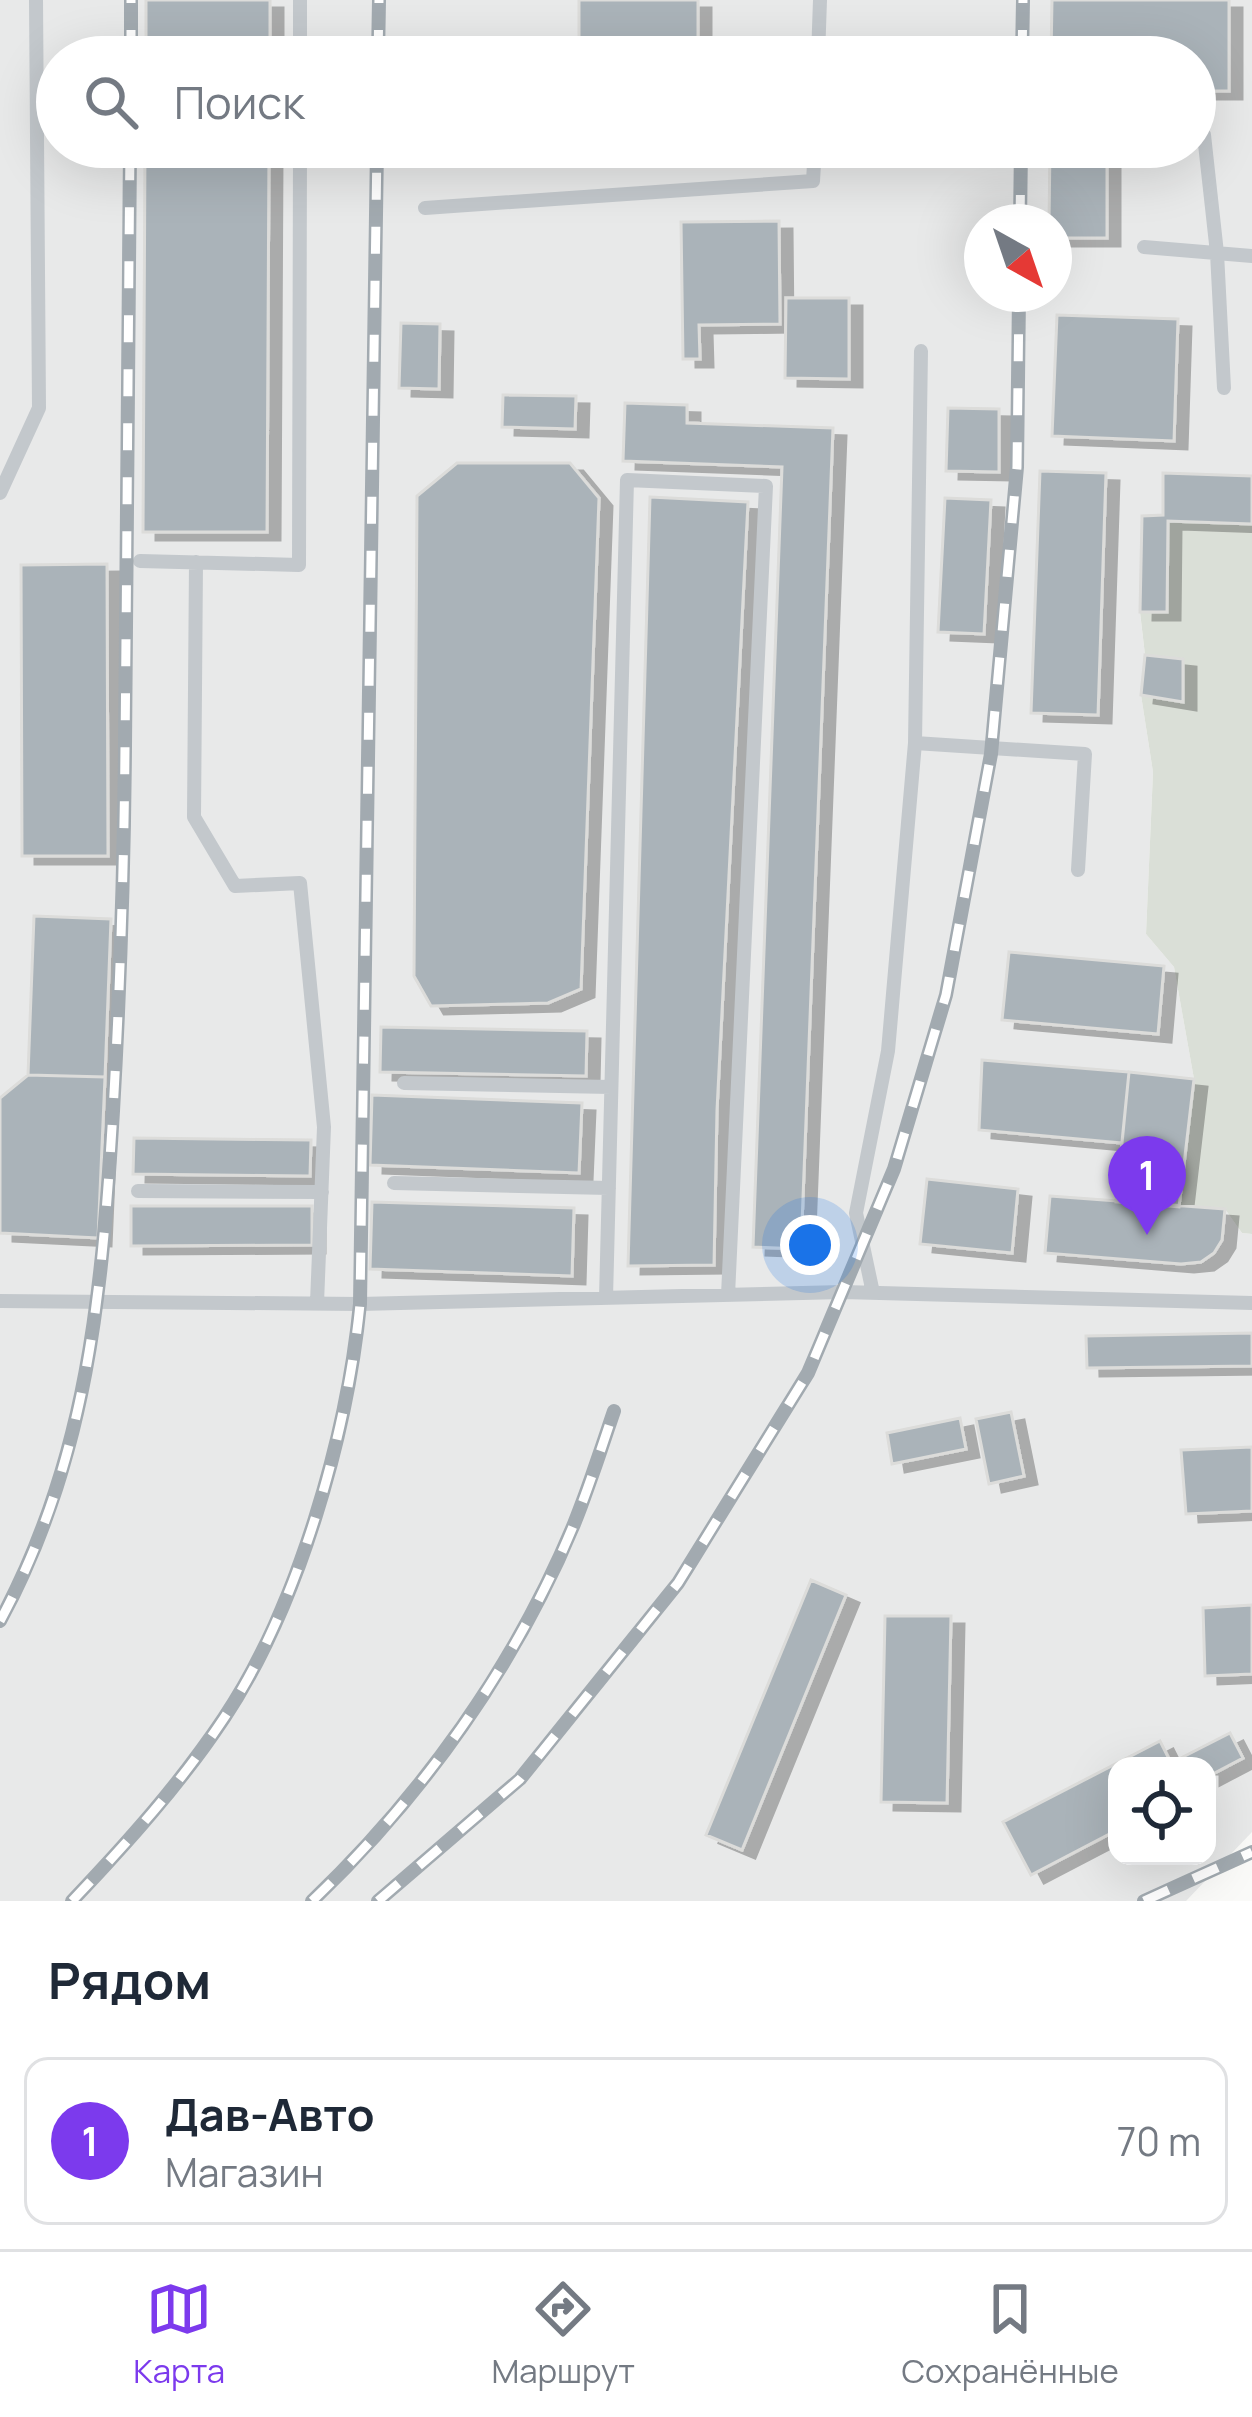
<!DOCTYPE html>
<html lang="ru">
<meta charset="utf-8">
<style>
:root{--surface:#fff;--page:#f2f2f3;--text:#1f2937;--muted:#747a83;--line:#e0e1e3;--accent:#7c3aed}
body{margin:0;font-family:Manrope,sans-serif;background:var(--page);color:var(--text)}
.controls{position:absolute;right:36px;bottom:36px;display:grid;overflow:hidden;border-radius:24px;box-shadow:0 12px 48px #0002}
.controls button{width:108px;height:108px;display:grid;place-items:center;padding:0;border:0;border-bottom:3px solid var(--line);background:var(--surface);color:var(--text);font:60px sans-serif}
.compass{position:absolute;left:964px;top:204px;width:108px;height:108px;border-radius:50%;background:var(--surface);box-shadow:0 12px 48px #0002;rotate:140deg}
.you{position:absolute;left:810px;top:1245px;width:42px;height:42px;margin:-30px;border:9px solid #fff;border-radius:50%;background:#1a73e8;box-shadow:0 0 0 18px #1a73e833}
.badge{display:grid;place-items:center;width:78px;height:78px;border-radius:50%;background:var(--accent);color:#fff;font-size:39px;font-weight:700}
.pin{position:absolute;translate:-50% -99px;filter:drop-shadow(0 3px 6px #0008)}
.pin::after{content:'';position:absolute;top:63px;width:42px;height:36px;background:inherit;clip-path:polygon(0 0,100% 0,50% 100%)}
.list{margin:0;padding:0;list-style:none}
h2{display:flex;justify-content:space-between;align-items:center;height:156px;margin:0;padding:0 48px;font-size:51px}
h2 small{font-size:39px;font-weight:400;color:var(--muted)}
.list li{display:grid;grid-template-columns:78px 1fr auto;gap:36px;align-items:center;box-sizing:border-box;height:168px;margin:0 24px 24px;padding:0 24px;border:3px solid var(--line);border-radius:24px}
.list b{display:block;font-size:45px;white-space:nowrap}
.list p{margin:0;font-size:39px;white-space:nowrap;color:var(--muted)}
.list em{font-size:39px;font-style:normal;color:var(--muted)}
.icon{flex:none;width:66px;height:66px;fill:none;stroke:currentColor;stroke-width:2;stroke-linecap:round;stroke-linejoin:round}
.map{position:relative;flex:none;width:1252px;height:1901px;overflow:hidden}
.search{position:absolute;background:var(--surface);box-shadow:0 12px 48px #0002;left:36px;right:36px;top:36px;height:132px;display:flex;align-items:center;gap:30px;box-sizing:border-box;padding:0 42px;border-radius:66px;color:var(--muted);font-size:45px}
.sheet{height:348px;background:var(--surface)}
nav{display:flex;justify-content:space-around;align-items:center;box-sizing:border-box;height:168px;border-top:3px solid var(--line);background:var(--surface);font-size:33px;color:var(--muted)}
nav a{display:grid;justify-items:center;gap:6px}
nav .on{color:var(--accent)}
.map>svg:first-child{display:block}
</style>
<div class="map">
<svg width="1252" height="1901" viewBox="0 0 1252 1901">
<defs>
<filter id="shadow"><feDropShadow dx="13" dy="8" stdDeviation="0" flood-color="#0004"/></filter>
</defs>
<rect width="100%" height="100%" fill="#fafaf8"/>
<!-- built -->
<path fill="#e8e9e9" fill-rule="evenodd" d="M0,0H1252V524L1167,612L1140,613L1145,655L1141,695L1153,772L1146,934L1174,967L1194,1079L1179,1207L1225,1209L1242,1233L1252,1234V1832L1186,1901H0ZM57,57H1195V147H57ZM982,222H1054V294H982ZM1117,1766H1207V1856H1117Z"/>
<!-- green -->
<path fill="#dadfd7" d="M1168,521L1252,524V1234L1242,1233L1225,1209L1179,1207L1194,1079L1174,967L1146,934L1153,772L1141,695L1183,701V660L1145,655L1140,612L1167,611Z"/>
<!-- building -->
<path fill="#aab3b9" stroke="#dcdcda" stroke-width="3" filter="url(#shadow)" d="M146,0H270V57H146Z
M579,0H698V57H579Z
M1052,0H1229V91H1195V57H1051Z
M145,147H269L267,532H143Z
M567,147H698V155H567Z
M1050,147H1107V238H1054V222H1049Z
M779,221L780,324L699,325L700,359H683L681,222Z
M786,298H849V379L785,378Z
M1057,315L1178,319L1174,441L1052,436Z
M401,323L440,324L439,389L399,388Z
M503,395L576,396L575,429L502,427Z
M625,403L687,405V423L833,428L801,1249L753,1247L782,467L623,461Z
M948,408L999,409V472L946,471Z
M457,463H570L599,498L581,989L548,1003L431,1006L414,976L417,496Z
M1040,471L1106,473L1098,715L1031,713Z
M1163,473L1252,476V524L1168,521L1167,612H1140L1142,516L1163,515Z
M650,497L748,502L717,1110L714,1265L628,1266Z
M945,498L991,500L984,634L938,632Z
M107,564L108,856H22L21,565Z
M1145,655L1183,659V702L1141,695Z
M34,916L111,919L105,1077L28,1075Z
M1009,952L1164,966L1158,1034L1002,1020Z
M381,1027L587,1031L586,1076L380,1072Z
M982,1060L1129,1072L1122,1143L979,1130Z
M1129,1072L1194,1079L1179,1207L1116,1202Z
M28,1075L105,1077L98,1238L0,1233V1098Z
M372,1095L582,1103L579,1173L370,1165Z
M134,1138L311,1140L310,1176L133,1174Z
M927,1179L1018,1189L1012,1253L920,1244Z
M1050,1196L1225,1209L1222,1240L1214,1253L1201,1262L1181,1264L1045,1253Z
M372,1202L574,1208L572,1276L370,1269Z
M131,1206H312V1245L131,1246Z
M1252,1333V1366L1087,1368L1086,1336Z
M1011,1412L1024,1476L989,1484L976,1419Z
M960,1418L966,1449L892,1464L887,1433Z
M1252,1447V1511L1186,1514L1181,1450Z
M811,1580L846,1595L742,1850L706,1835Z
M1252,1605V1674L1205,1676L1203,1608Z
M885,1616H951L947,1803L881,1802Z
M1230,1733L1243,1758L1207,1777V1766H1117V1830L1031,1875L1003,1822L1160,1741L1171,1763Z"/>
<g fill="none" stroke-linecap="round" stroke-linejoin="round">
<!-- service -->
<path stroke="#c3c8cc" stroke-width="14" d="M300,57V0
M818,57L820,0
M1204,135L1217,253L1224,388
M425,208L813,181L815,147
M1144,247L1252,256
M0,493L39,408L36,0
M140,561L299,565L300,147
M196,562L194,817L235,886L300,883L324,1127L317,1303
M915,743L921,351
M404,1083L611,1087
M394,1183L609,1188
M138,1191L322,1192
M873,1293L856,1213L888,1051L915,743L1085,754L1078,870
M606,1298L627,480L766,486L728,1295
M0,1301L360,1304L843,1292L1252,1303"/>
<defs>
<path id="rail" d="M131,57V0
M378,57L379,0
M1022,57L1023,0
M1020,222L1021,147
M0,1621C88,1458 102,1292 113,1111C120,990 124,869 125,747C127,547 128,347 130,147
M72,1901C127,1843 180,1784 224,1718C298,1607 347,1436 360,1304L377,147
M312,1901C423,1795 515,1666 574,1524C589,1487 601,1449 614,1411
M378,1901L520,1779L678,1583L808,1373L894,1169L946,995L991,754L1017,467L1019,294
M1144,1901L1252,1852"/>
</defs>
<!-- rail casing -->
<use href="#rail" stroke="#a2aab0" stroke-width="14"/>
<!-- rail -->
<use href="#rail" stroke="#fff" stroke-width="9" stroke-dasharray="27" stroke-linecap="butt"/>
</g>
</svg>
<div class="controls">
<button><svg class="icon" aria-label="locate" viewBox="0 0 24 24"><circle cx="12" cy="12" r="6"/><path d="M12 2v4M12 18v4M2 12h4M18 12h4"/></svg></button>
</div>
<svg class="compass" viewBox="-18 -18 36 36"><path d="M0-13l5 13h-10z" fill="#e53935"/><path d="M0 13l5-13h-10z" fill="#747a83"/></svg>
<div class="you"></div>
<div class="pin badge" style="left:1147px;top:1235px">1</div>
<div class="search"><svg class="icon" aria-label="search" viewBox="0 0 24 24"><circle cx="10" cy="10" r="6"/><path d="M15 15l6 6"/></svg>Поиск</div>
</div>
<section class="sheet">
<h2>Рядом<small></small></h2>
<ul class="list">
<li><span class="badge">1</span><div><b>Дав-Авто</b><p>Магазин</p></div><em>70 m</em></li>
</ul>
</section>
<nav>
<a class="on"><svg class="icon" aria-label="map" viewBox="0 0 24 24"><path d="M3 6l6-2 6 2 6-2v14l-6 2-6-2-6 2zM9 4v14M15 6v14"/></svg>Карта</a>
<a><svg class="icon" aria-label="directions" viewBox="0 0 24 24"><path d="M12 3l9 9-9 9-9-9zM9 14v-3h6M13 9l2 2-2 2"/></svg>Маршрут</a>
<a><svg class="icon" aria-label="saved" viewBox="0 0 24 24"><path d="M7 4h10v16l-5-4-5 4z"/></svg>Сохранённые</a>
</nav>
